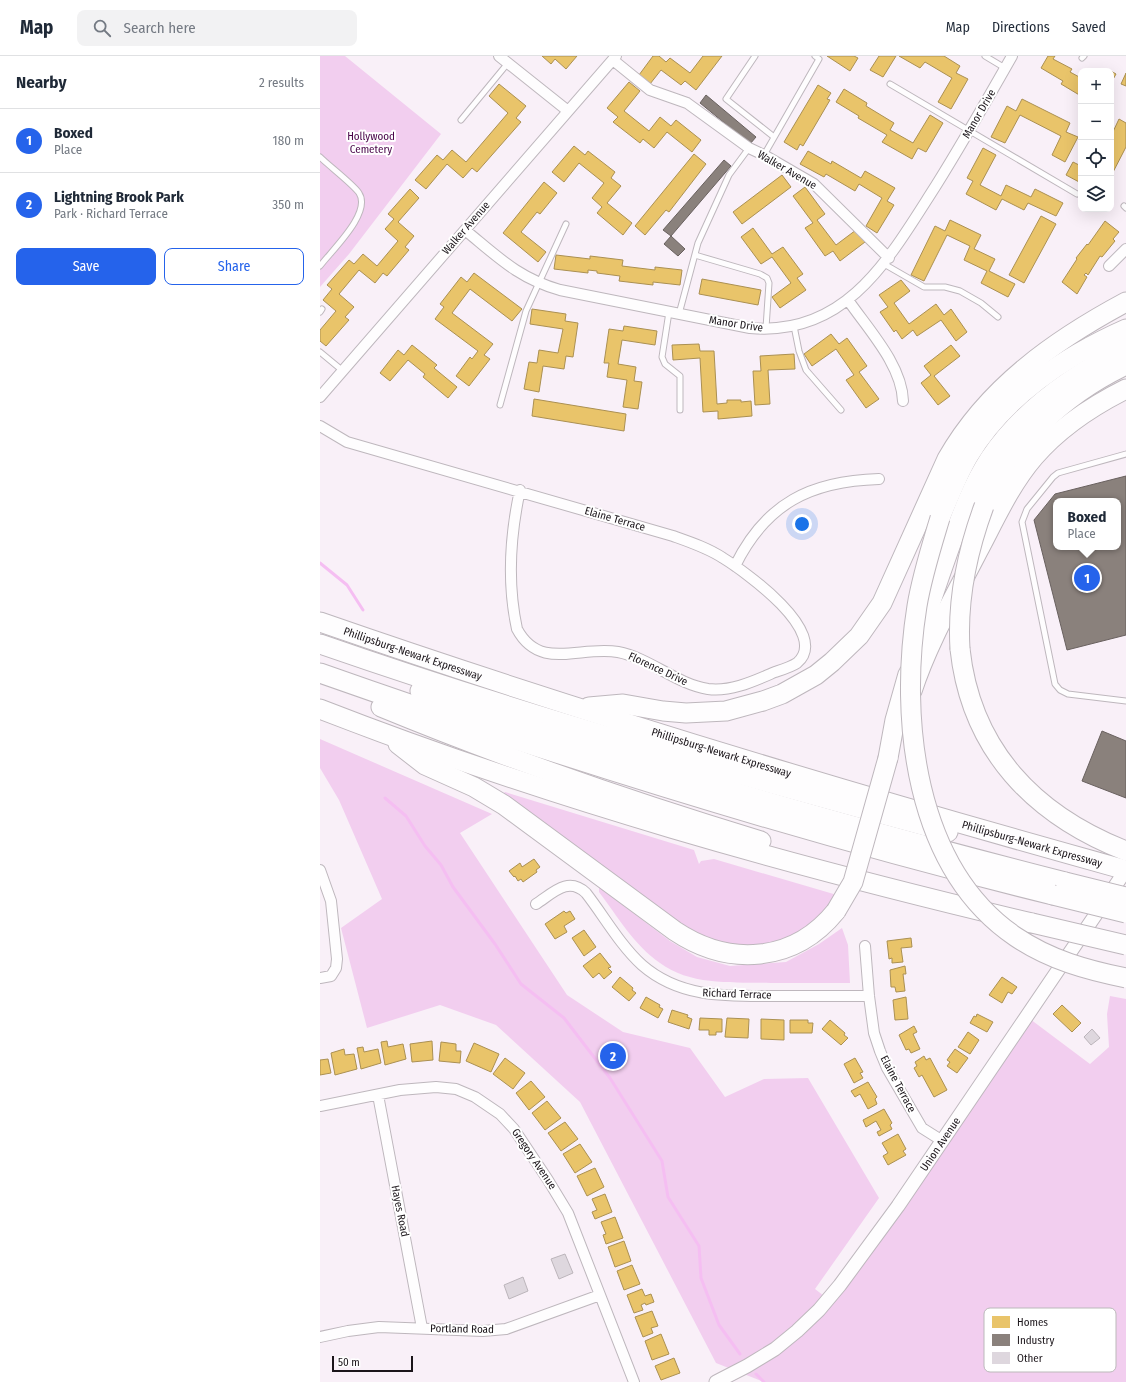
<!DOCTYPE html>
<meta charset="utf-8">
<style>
:root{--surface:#fff;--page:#f2f2f3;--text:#1f2937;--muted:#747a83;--line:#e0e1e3;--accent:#2563eb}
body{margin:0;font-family:"Fira Sans Condensed",sans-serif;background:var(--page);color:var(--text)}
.controls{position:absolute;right:12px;top:12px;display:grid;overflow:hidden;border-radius:8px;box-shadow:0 4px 16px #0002}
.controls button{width:36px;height:36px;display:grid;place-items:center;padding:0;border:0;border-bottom:1px solid var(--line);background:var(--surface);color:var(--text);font:20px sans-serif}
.scale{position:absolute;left:12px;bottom:10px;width:81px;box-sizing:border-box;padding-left:4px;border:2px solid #1b151a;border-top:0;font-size:11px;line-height:14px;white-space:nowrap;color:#1b151a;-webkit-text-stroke:3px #fff;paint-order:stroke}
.you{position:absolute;left:482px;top:468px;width:14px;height:14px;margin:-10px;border:3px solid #fff;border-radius:50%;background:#1a73e8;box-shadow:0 0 0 6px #1a73e833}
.badge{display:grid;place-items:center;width:26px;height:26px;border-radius:50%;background:var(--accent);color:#fff;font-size:13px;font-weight:700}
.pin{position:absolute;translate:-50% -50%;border:2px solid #fff;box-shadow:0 1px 4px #0006}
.popup{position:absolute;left:733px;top:442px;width:68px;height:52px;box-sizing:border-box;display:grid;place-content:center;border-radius:8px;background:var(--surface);filter:drop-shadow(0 1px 3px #0005);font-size:13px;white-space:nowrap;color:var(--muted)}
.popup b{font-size:15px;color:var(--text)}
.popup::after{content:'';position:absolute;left:50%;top:100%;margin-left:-8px;border:8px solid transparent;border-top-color:var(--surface)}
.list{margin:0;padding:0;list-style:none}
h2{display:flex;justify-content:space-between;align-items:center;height:52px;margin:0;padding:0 16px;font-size:17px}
h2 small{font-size:13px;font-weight:400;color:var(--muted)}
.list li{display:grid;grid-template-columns:26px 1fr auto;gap:12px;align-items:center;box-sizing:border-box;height:64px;padding:0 16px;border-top:1px solid var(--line)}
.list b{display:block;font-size:15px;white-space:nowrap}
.list p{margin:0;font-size:13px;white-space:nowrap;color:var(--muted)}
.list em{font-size:13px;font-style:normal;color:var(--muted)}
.actions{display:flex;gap:8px;padding:12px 16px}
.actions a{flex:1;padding:9px 0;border:1px solid var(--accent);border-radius:8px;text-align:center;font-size:14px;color:var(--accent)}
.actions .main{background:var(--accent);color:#fff}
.icon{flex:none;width:22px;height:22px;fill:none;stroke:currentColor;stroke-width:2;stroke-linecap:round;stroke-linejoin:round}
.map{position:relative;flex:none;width:806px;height:1326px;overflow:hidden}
header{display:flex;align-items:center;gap:24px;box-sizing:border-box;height:56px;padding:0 20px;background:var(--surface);border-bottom:1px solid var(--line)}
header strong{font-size:19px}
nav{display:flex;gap:22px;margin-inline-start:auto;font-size:14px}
.search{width:280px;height:36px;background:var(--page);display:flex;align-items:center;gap:10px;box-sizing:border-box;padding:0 14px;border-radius:8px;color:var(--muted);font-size:15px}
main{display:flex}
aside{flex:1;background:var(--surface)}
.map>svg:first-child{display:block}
</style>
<header>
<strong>Map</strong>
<div class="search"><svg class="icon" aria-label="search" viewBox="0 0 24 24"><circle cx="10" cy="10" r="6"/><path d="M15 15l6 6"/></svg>Search here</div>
<nav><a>Map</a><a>Directions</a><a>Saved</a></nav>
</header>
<main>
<aside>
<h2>Nearby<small>2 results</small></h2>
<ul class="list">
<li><span class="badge">1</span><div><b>Boxed</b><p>Place</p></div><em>180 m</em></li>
<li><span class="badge">2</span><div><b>Lightning Brook Park</b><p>Park · Richard Terrace</p></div><em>350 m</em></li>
</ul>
<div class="actions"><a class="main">Save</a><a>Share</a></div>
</aside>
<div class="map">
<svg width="806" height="1326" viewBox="0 0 806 1326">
<rect width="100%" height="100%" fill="#f9f0f8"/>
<!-- green -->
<path fill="#f2ceef" d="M0,0H25L121,78L29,198L0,231Z
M0,683L172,758L140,777L247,939L303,976L370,992L405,1041L444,1023L488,1022L559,1142L495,1233L508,1243L706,960L770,1008L789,991L787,958L790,940L806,943V1326H444L396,1307L260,1046L176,969L120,949L47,972L21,872L62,843L19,744L0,712Z
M185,736L374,794L379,808L381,805L394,803L517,839L506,854L493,867L465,883L446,889L417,891L376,879L183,738Z
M279,831L350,885L377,901L410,910L466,906L499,888L522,872L528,889L530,927C504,927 478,927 451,927C414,926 371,930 340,907C314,889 298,861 279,836Z"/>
<!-- homes -->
<path fill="#e9c46a" stroke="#ab9052" d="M222,0H257L246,13L235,3L231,8Z
M333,0H339L346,6L350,2L370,17L383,0H402L376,34L365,25L361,29L341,14L330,28L319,19Z
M507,0H534L538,2L530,15Z
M559,0H576L563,21L550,14Z
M579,0H624L640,10L636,17L648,23L631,53L618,46L632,22L605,6L600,12Z
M728,0H735L733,3L752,13L750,16L761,22V40L741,28L743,25L721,12Z
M791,15L796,18L791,27Z
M806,17V30L801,28Z
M309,26L320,35L304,55L329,75L340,61L351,70L356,64L381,84L372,96L347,76L334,92L323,83L320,87L293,66L298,61L287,52Z
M179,28L206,50L196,62L201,66L157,116L152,112L143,122L127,108L106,133L95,124L117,99L123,104L132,94L146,106L188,57L169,40Z
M498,29L511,37L507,43L510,44L483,90L480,88L477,94L464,86Z
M524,33L547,47L546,50L574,67L570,74L593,87L610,59L623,67L606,96L598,92L592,103L562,86L567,79L538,62L539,60L516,46Z
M702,43L750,67L746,76L758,81L745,106L732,99L741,80L700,59L685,87L671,81L687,50L696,55Z
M799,63L806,67V91L791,120V80Z
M254,90L265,99L268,95L295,116L291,122L301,130L287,147L312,167L303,179L277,157L282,151L272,142L284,127L259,107L244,126L232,116Z
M663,92L676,99L660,129L681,140L686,129L711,141L715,133L743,147L736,160L708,147L704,154L682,143L676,154L646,138L653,125L647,122Z
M488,95L511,108L512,105L541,122L545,115L575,132L567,145L574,149L557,177L546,170L562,142L539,128L535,135L506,118L504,121L480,108Z
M374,98L386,108L349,156L346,154L325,179L315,170Z
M753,106L761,110V127L746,119Z
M462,119L471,131L422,168L413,156Z
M224,126L237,137L220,158L217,156L201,176L226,196L218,206L183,177Z
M485,131L505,158L497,164L516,189L536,174L545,186L520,205L513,195L505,200L485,172L493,167L473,140Z
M90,133L99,142L78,166L94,180L85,191L89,194L67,220L63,217L55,227L39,214L19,238L34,251L25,261L29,264L6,290L0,285V274L16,255L3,244L12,233L7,229L29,204L34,208L43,198L57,210L78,185L65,173L74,163L68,158Z
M721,160L736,168L704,227L689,219Z
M630,164L661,179L654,193L675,203L669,215L695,228L688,241L661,227L667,215L644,204L650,190L627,179L604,225L591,219L615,170L625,175Z
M785,165L799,176L793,183L795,185L782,201L780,200L768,219L766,217L764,219L767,221L757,238L742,226L757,203L756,202L767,188L768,189Z
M433,172L452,198L463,191L483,218L477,222L486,234L460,252L452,241L471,227L452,201L441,208L421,181Z
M236,199L270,203V200L303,204L302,210L335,214V211L362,214L360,229L333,226V229L299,225L300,220L277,217V215L268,214V217L234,213Z
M154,217L202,253L192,265L150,233L132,257L173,288L164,299L170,303L149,330L136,320L150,301L152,303L158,295L115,263L124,251L120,248L141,221L147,226Z
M382,223L441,234L438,249L379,238Z
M581,224L590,235L574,247L589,268L616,248L624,259L631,253L647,276L636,285L621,264L597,280L593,274L582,283L576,274L574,276L560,256L568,251L559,239Z
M212,253L246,258L245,265L258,267L253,301L246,300L244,313L223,310L219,336L204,333L209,306L217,307L219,294L238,297L243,273L210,268Z
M304,270L337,275L335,289L302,284L298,308L316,311L314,325L322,326L318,353L303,351L307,324L287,321L289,307H284L289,273L303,275Z
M511,278L519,288L527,282L547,310L539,316L559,343L546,352L526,324L534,319L516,293L492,310L484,298Z
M379,288L380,295H394L397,348L407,347V344H421V346L431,345L432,360L398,363V355L383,356L380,302L353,304L352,289Z
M92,289L117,309L114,312L137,331L128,342L103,321L105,318L88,304L70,325L60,317L78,294L84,299Z
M631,289L640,300L614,320L630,340L618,349L601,327L611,319L604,310Z
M474,298L475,313L448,314L450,348L435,349L433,315H441L440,300Z
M214,343L306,358L304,375L212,360Z
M214,803L220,811L216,814L217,816L203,826L201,823L198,825L195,820L194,821L189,815L200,807L202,811Z
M244,855L246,857L250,855L255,863L244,870L247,876L235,883L225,868Z
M264,874L276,891L264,900L252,882Z
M591,882L592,891L581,892L583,906L572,907V902L569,903L567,885Z
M280,897L291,911L288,912L292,916L284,923L279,917L273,922L263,910Z
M585,910L586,918H583L585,935L576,936L575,931H571L570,914Z
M300,921L313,932L312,934L316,937L309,945L292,931Z
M682,921L697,931L692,938L688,936L682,947L669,939Z
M326,941L340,949L339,951L343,953L338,962L320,952Z
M586,941L588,963L575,964L573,944Z
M742,949L761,967L752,976L733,958Z
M352,954L368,959L367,961L372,963L369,973L348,966Z
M657,958L673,966L667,976L650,967L654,960L656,961Z
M380,962L402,963V976H396V979H389V974H379Z
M407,962L429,963L428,982L405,981Z
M441,963L464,964V984L441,983Z
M470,964H488V967H493L492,977H470Z
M510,964L525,977L524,979L528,982L521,989L502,973Z
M594,970L597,976L593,978L600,993L591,997L589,993L586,994L579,979Z
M648,976L659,984L650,998L638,991Z
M67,985L68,991L83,988L86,1003L65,1009L61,986Z
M112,985L113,1004L92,1006L90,988Z
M121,986L136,988V995H141L140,1007L119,1005Z
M154,987L179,998L171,1016L146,1005Z
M43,991L44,996L58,993L61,1007L41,1013L37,992Z
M24,993L25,999L34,998L37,1013L15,1019L11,997Z
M635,993L648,1002L637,1017L627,1010L630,1006L627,1004Z
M604,1000L606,1004L610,1002L627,1034L614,1041L602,1019L599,1021L594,1012L597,1010L595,1006Z
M185,1002L205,1017L193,1033L173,1018Z
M535,1002L543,1016L540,1017L543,1022L534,1027L524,1008Z
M8,1003L11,1017L0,1019V1004Z
M211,1025L225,1041L209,1054L196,1037Z
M548,1026L557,1041L555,1043L557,1048L548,1053L540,1038L535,1041L531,1035Z
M227,1045L241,1062L225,1074L212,1057Z
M564,1053L572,1067L570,1069L572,1073L559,1080L557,1076L561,1074L556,1065L546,1071L543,1064Z
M245,1066L258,1083L241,1095L228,1077Z
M578,1078L586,1093L583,1095L586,1099L568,1109L563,1100L568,1097L562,1087Z
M260,1088L272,1106L255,1117L243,1098Z
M275,1112L284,1131L267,1140L257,1120Z
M285,1138L292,1156L275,1163L272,1156L277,1154L272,1143Z
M295,1161L303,1182L286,1188L283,1179L286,1178L281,1166Z
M304,1185L311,1205L295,1211L288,1191Z
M312,1209L320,1228L304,1234L297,1215Z
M322,1233L325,1240L331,1238L334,1246L326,1249L325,1247L321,1249L323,1254L314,1257L307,1239Z
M332,1255L338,1270L331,1272L333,1277L323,1281L315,1261Z
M341,1278L349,1298L332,1304L325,1285Z
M354,1302L360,1317L341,1324L335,1310Z"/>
<!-- industry -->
<path fill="#8a817c" stroke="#69615f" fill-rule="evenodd" d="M386,39L436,81L430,88L380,47Z
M404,104L411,110L351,180L343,174Z
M351,180L365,193L358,200L344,188Z
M806,420V579L747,594L714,464L735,438ZM736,445H798V491H736Z
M782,675L806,685V742L762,725Z"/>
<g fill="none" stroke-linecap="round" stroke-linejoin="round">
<!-- stream -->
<path stroke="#f5bef2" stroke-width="3" d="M0,507L27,529L43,554
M65,742L86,760L105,790L121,809L133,831L175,888L201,928L244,962L290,1022L342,1105L348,1141L379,1190L381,1222L399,1269L420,1298
M436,1318L444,1326"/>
</g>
<!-- building -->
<path fill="#ded7de" stroke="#bcb5bb" d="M772,973L780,982L771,989L764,981Z
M245,1198L253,1217L239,1223L231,1203Z
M203,1221L208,1235L189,1243L184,1229Z"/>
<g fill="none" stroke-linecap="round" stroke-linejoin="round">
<defs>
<path id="service" d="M435,0L406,43L454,81
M665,0L685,12
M762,2L764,0
M570,28L757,138
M141,64L188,7
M444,99L499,3L495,0
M0,101C8,109 34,129 39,137C52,157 12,194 0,210
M804,150L806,152
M375,199L440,218L447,222L449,227L446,272
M564,208L604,231H625L640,235L661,247L678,261
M0,256L2,253
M349,256L342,301L345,308L360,320V354
M359,258L378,187L409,119L429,92
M474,270L479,295L486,314L521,354
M0,296L23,315
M180,349L206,255L246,168
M806,398L738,417L733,421L707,453L702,466L735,628L740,634L748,638L806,645"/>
<path id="minor" d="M179,0L248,55
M293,4L330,34L367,47L429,92L444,99L494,128L569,202
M145,174C178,201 198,222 240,234L430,272C527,281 570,201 615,131C642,88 667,44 692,0
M789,210L806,193
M528,244C548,273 582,309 583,345
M0,341L296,0
M0,370L27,386L353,480C370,486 388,492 403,502C424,515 512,577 477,607C471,611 461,614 455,616C434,625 411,636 388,633C356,628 330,602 298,596C261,589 220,616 197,573C187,527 190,480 200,434
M415,510C446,447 491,425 559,423
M0,814L11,845L17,903L16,912L11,920L0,922
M216,848C233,837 248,820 266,837C284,860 300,889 322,909C361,943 409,940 457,940C488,940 518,940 549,940
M545,890L549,940L554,977L560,995L567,1012L602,1072L621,1084
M58,1039L102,1272
M0,1050L80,1034L116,1031L136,1033L155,1041L180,1058L194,1073L228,1124L248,1157L314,1326
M0,1281L28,1275L59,1271L163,1275L186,1273L280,1239"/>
<g id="tertiary">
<path id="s1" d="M396,1326L427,1310L455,1293L477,1275L499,1254L520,1229L578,1150L806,814"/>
</g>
<g id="motorway">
<path d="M664,450C693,387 743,339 806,309"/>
<path d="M620,462C629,441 637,419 649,399C684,341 745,300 806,273"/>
<path id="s2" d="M0,566C265,658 535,739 806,814"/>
<path d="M0,588C207,660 417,719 628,776"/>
<path d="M597,588C607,557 617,527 628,496C640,463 651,431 670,402C703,353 754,318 806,292"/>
<path d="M640,593C651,694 714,759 806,795"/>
<path d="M0,617C241,702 484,778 733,839"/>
<path d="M100,635C311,710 527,770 745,826"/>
<path d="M592,635C608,586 635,540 658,495C675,463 690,429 714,401C739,372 772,350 806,333"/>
<path d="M61,651C185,702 312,746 441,785"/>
<path d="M269,651L303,648L343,655L366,657L406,655L443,645L462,638L496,619L512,606L539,580L562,547L627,403C668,331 735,284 806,246"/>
<path d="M0,653C231,743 471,810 712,867"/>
<path d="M78,688L105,709L154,731L184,749L355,875C409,911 474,907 516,855"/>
<path d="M568,702L575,664L588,618"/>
</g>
</defs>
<!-- service casing -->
<use href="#service" stroke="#beb7bd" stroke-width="7"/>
<!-- minor casing -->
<use href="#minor" stroke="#beb7bd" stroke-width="12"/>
<!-- tertiary casing -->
<use href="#tertiary" stroke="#beb7bd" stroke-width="15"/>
<!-- motorway casing -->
<use href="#motorway" stroke="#beb7bd" stroke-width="21"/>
<!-- service -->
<use href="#service" stroke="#fefdfe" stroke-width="5"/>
<!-- minor -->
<use href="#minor" stroke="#fefdfe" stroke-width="10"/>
<!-- tertiary -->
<use href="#tertiary" stroke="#fefdfe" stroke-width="13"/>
<!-- motorway -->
<use href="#motorway" stroke="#fefdfe" stroke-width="19"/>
<defs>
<path id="motorway-bridge" d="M620,462C611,492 602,520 597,550C579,662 594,812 696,881C730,904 767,914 806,922
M640,593C637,544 647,496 664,450
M745,826L806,841
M733,839L806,857
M516,855L533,826L568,702
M712,867L806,889"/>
</defs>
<!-- motorway-bridge casing -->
<use href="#motorway-bridge" stroke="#beb7bd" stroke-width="21" stroke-linecap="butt"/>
<!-- motorway-bridge -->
<use href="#motorway-bridge" stroke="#fefdfe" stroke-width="19"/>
</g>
<g text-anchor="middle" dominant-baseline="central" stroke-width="4" stroke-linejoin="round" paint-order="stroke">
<!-- street labels -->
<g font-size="11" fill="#1b151a" stroke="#fff">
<text transform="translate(659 58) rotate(-60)">Manor Drive</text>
<text transform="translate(467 114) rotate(30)">Walker Avenue</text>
<text transform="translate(146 172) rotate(-49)">Walker Avenue</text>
<text transform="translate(416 268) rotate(9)">Manor Drive</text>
<text transform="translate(295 463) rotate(16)">Elaine Terrace</text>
<text stroke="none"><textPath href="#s2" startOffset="98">Phillipsburg-Newark Expressway</textPath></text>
<text transform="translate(338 613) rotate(25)">Florence Drive</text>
<text stroke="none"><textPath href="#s2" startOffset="422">Phillipsburg-Newark Expressway</textPath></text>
<text stroke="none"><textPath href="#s2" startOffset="746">Phillipsburg-Newark Expressway</textPath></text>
<text transform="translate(417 938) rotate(2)">Richard Terrace</text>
<text transform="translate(578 1028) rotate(62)">Elaine Terrace</text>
<text stroke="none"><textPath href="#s1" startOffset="332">Union Avenue</textPath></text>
<text transform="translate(214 1103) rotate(56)">Gregory Avenue</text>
<text transform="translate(80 1155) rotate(79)">Hayes Road</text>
<text transform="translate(142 1273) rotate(1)">Portland Road</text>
</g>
<!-- park labels -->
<g font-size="11" fill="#490449" stroke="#fff">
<text x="51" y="80">Hollywood<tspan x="51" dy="13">Cemetery</tspan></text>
</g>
</g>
<!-- legend -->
<rect x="664" y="1252" width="132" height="64" rx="6" fill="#fff" stroke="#bbb9ba" stroke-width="1"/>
<rect x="672" y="1260" width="18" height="12" fill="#e9c46a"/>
<rect x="672" y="1278" width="18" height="12" fill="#8a817c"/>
<rect x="672" y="1296" width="18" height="12" fill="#ded7de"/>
<g font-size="11" fill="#1b151a">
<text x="697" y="1270">Homes</text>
<text x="697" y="1288">Industry</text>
<text x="697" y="1306">Other</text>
</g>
</svg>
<div class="controls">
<button>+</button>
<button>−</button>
<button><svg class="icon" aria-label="locate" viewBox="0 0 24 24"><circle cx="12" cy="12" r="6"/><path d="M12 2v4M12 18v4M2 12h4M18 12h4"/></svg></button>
<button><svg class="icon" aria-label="layers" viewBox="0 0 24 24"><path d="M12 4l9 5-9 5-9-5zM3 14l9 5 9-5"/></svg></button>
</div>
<div class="scale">50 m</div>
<div class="you"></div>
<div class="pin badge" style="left:767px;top:522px">1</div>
<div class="popup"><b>Boxed</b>Place</div>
<div class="pin badge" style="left:293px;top:1000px">2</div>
</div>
</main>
